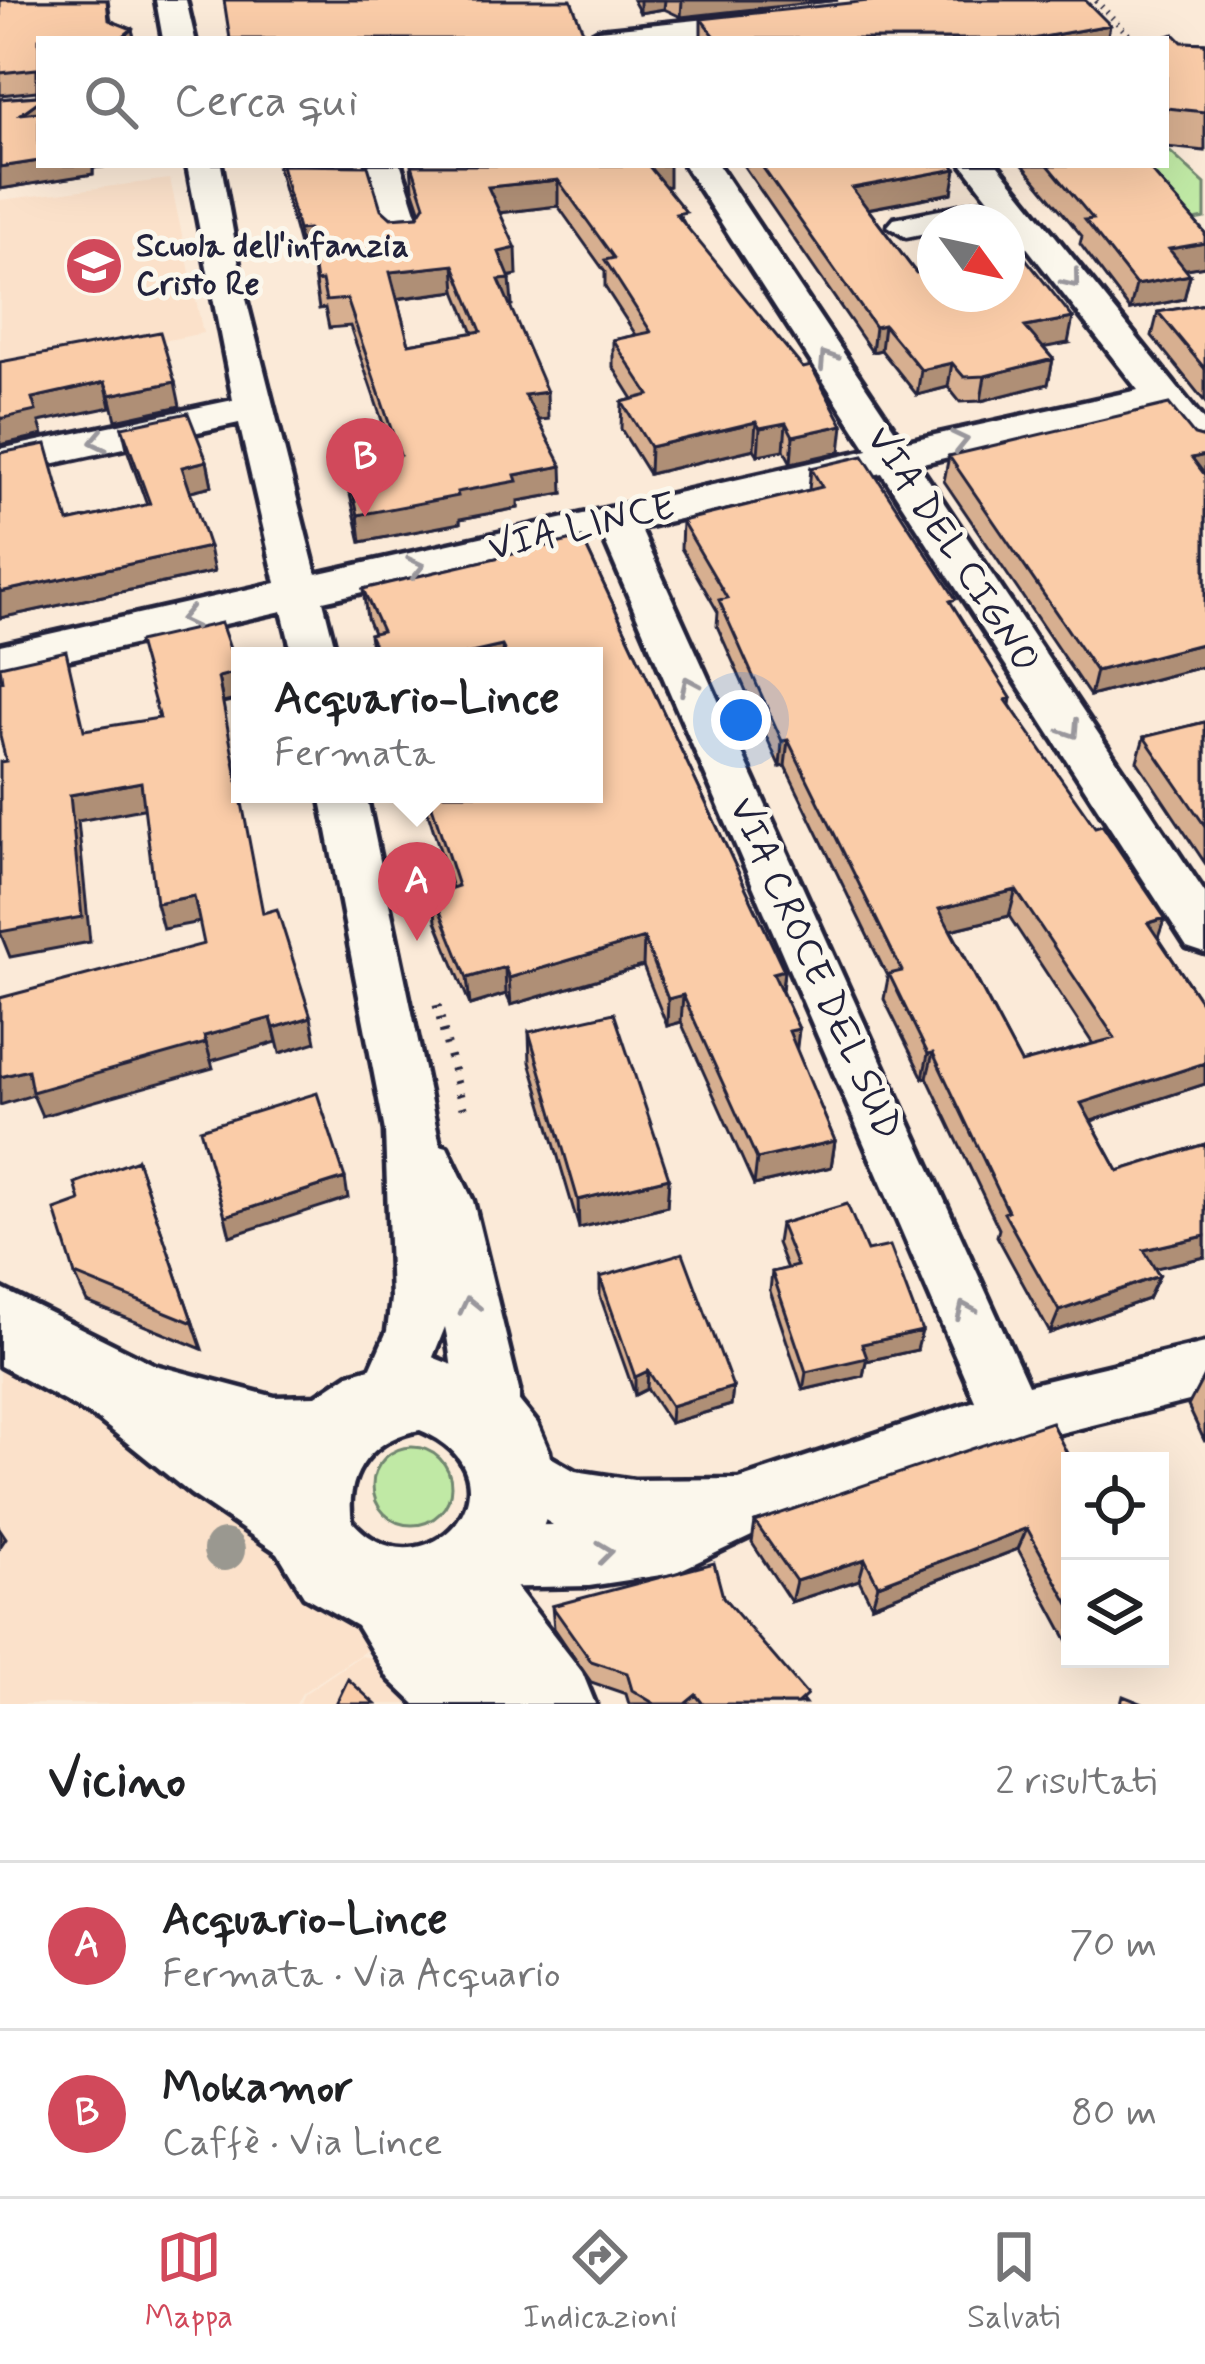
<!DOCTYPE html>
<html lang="it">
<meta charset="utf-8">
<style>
:root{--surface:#fff;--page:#f6f6f6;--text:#202124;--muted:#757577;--line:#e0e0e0;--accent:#d1495b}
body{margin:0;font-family:Mynerve,sans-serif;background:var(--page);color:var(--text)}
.controls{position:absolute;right:36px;bottom:36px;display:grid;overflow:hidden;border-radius:0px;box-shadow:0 12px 48px #0002}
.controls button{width:108px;height:108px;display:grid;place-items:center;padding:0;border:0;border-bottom:3px solid var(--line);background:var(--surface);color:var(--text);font:60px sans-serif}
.compass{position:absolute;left:917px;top:204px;width:108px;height:108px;border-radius:50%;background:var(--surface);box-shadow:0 12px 48px #0002;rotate:123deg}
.you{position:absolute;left:741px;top:720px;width:42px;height:42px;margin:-30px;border:9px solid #fff;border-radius:50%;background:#1a73e8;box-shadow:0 0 0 18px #1a73e833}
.badge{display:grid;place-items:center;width:78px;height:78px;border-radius:50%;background:var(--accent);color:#fff;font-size:39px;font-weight:700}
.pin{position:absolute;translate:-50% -99px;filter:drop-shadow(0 3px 6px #0008)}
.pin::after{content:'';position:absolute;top:63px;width:42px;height:36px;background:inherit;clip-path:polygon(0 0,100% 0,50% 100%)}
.popup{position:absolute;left:231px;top:647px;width:372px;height:156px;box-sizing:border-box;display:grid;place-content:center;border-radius:0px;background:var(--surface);filter:drop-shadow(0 3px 9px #0005);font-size:39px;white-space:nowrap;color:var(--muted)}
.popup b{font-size:45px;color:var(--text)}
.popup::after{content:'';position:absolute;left:50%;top:100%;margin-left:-24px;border:24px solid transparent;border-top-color:var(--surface)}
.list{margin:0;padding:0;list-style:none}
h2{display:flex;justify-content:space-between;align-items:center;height:156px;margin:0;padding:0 48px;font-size:51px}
h2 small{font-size:39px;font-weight:400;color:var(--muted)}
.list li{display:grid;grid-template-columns:78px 1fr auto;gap:36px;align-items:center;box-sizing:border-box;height:168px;padding:0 48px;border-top:3px solid var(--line)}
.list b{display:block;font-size:45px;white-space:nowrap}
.list p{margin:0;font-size:39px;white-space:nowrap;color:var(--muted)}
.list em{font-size:39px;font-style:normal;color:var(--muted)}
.icon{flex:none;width:66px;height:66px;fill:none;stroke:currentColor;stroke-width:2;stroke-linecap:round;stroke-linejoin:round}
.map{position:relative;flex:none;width:1205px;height:1704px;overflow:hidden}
.search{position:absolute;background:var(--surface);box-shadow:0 12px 48px #0002;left:36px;right:36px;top:36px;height:132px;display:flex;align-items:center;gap:30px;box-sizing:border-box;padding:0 42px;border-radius:0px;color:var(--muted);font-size:45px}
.sheet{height:492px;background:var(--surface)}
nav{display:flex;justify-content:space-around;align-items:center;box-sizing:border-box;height:168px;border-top:3px solid var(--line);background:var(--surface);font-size:33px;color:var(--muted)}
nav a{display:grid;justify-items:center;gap:6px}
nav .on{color:var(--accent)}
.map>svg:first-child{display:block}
</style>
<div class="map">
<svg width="1205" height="1704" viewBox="0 0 1205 1704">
<rect width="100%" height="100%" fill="#fbead8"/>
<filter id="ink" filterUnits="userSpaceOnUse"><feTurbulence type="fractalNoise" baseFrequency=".00833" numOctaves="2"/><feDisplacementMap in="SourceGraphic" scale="24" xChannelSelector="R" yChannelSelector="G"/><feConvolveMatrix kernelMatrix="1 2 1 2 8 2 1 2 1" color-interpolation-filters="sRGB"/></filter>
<g filter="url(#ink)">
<!-- built -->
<path fill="#fbe1ca" d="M170,179L203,333L0,374V200Z
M0,1356L129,1424L383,1639L302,1693L296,1704H0Z
M360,1656L406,1663L450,1704H299L304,1694Z"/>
<!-- green -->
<path fill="#c0e9a5" stroke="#718670" stroke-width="3" d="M1166,148L1205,184V218L1183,222L1132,165H1166Z
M373 1486a39 39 0 1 1 78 0a39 39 0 1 1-78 0Z"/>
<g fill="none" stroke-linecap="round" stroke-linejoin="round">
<defs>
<path id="street" d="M156,0H186L195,39H163Z
M766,13L781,22L777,29L691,39H583L599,30Z
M187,165H221L243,287L316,574L868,450L684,165H718L903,442L1138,390L1004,218L935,222V231L906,237L888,226L894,219L990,200L963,165H998L1205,422V461L1191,457L1154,410L918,464L1205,893V953L1187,947L882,473L640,528L1028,1385L1205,1343V1397L1012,1445L762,1531L674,1573L589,1586L488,1588L466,1579L457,1557L466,1535L488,1526L553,1525L491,1485L482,1464L489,1448L468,1440C454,1409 453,1362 445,1327L409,1417L388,1425L367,1417L358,1397L387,1331L391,1299L385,1131L320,794H366L440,1145L447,1147L473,1201L519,1390V1420L512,1435L575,1471L634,1480L739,1479L975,1401L603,537L323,601L337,656H293L282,611L0,675V645L276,583L239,423L0,475V449L233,400Z
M367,165H401L423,233L417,240H393L387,233Z"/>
<path id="secondary" d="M0,1288L155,1365L275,1397L316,1396L349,1374L422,1353L508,1387L537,1423L549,1451L555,1494L529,1566L514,1584L582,1672L595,1704H415L389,1679L357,1626L304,1596L278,1553L191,1494L99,1420L0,1366ZM420,1430C534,1478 423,1603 352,1521C344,1473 373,1438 420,1430Z"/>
</defs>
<!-- street casing -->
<use href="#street" stroke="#22223b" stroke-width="9"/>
<!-- secondary casing -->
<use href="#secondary" stroke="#22223b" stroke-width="9"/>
<!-- path-far1 -->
<path stroke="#22223b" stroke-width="6" stroke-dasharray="1.5 6" stroke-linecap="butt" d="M1096,1L1133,39"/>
<!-- path -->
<path stroke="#22223b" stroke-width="9" stroke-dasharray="3 10" stroke-linecap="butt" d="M437,1005L463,1108"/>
<!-- street -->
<use href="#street" fill="#fbf7ec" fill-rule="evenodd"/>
<!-- secondary -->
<use href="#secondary" fill="#fbf7ec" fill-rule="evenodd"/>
</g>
<!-- trees -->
<circle fill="#9a9890" cx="224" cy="1550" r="21"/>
<!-- wall -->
<path fill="#d7af90" stroke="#22223b" stroke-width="3" fill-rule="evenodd" d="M0,0H108L111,21L132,29L134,39H39V165H118L93,168V174L0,189V99L37,96V91L0,95Z
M633,0H838L681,17L664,9L640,13Z
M701,19L1110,25L1107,39H701Z
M1166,39L1182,42L1205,43V151L1166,147Z
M277,165H355L381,209L391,218L418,216L421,212L413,188L411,165L669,186L665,187L685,225L840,452L791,463L784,450L758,455L754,449L649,474L621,429L622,402L633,399L613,367V340L636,335L605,287V272L558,206L499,213L517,275L509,277L510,306L548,419L538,420L563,493L518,501V508L460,519V523L361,542L349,490L346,463L394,456L350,326L329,328L325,308L319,309L311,255L302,256ZM456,291L473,333L409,344L397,299Z
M743,165H953L952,193L868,209L916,273L1068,343L1043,347L1053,359L1048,384L981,401L960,402L948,387L917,395L881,350L872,352Z
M1023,165H1146L1205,233V266L1186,269L1190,275L1184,299L1130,310L1080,244L1082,236Z
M1205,304V402L1152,336L1158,312Z
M122,427L207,461L212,486L190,491L214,572L0,618V453L68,522L147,505L128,452Z
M1194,435L1205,438V666L1090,696L944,481L949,456Z
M811,468L954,608L1011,698L1010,705L1158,937L1205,1008V1084L1091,1121L1118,1171L1205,1144V1257L1154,1268L1159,1276L1148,1299L1050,1333L997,1236L999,1229L927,1077L923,1078L884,999L888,978L785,766L780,767L717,626L718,612L681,548L682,521L809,490ZM1009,916L1093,1044L1021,1063L951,930Z
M582,538L784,970L782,991L799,1029L796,1049L835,1141L831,1167L754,1185L681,1022L667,1026L643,966L511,1005L506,994L470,1005L436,921L433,894L452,888L422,794H594V656H372L369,634L373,633L367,618L363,589Z
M1205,722V863L1137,761L1144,737Z
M529,1032L669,1178L667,1206L579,1228L530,1062Z
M137,1160L202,1349L87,1302L75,1275Z
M780,1224L867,1251L917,1350L866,1361L863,1376L803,1390L770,1291L772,1272L787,1269L777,1243Z
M600,1277L733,1387L731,1405L670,1423L647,1389L635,1395L600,1296Z
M1205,1374V1442L1188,1406Z
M1070,1461V1645L1018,1549L872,1605L859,1580L791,1602L752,1543L755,1522Z
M723,1597L805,1704H629L626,1694L591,1682L554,1628L552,1606Z"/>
<!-- shaded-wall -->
<path fill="#af8f76" stroke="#22223b" stroke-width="3" d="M640,0H665L664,9L640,13Z
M682,0H838L681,17Z
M1110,25L1107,39H1032Z
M132,29L134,39H120Z
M39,101V126L21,114Z
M39,161V165H118L93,168V174L0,189V167Z
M647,165H669V186L646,190Z
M956,169L952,193L850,212L852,188Z
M558,180V206L489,214L488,187Z
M308,229L311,255L302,256L298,230Z
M1205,243V266L1163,273L1169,249Z
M516,248L517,275L500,278L499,252Z
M454,265L456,291L393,299L390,272Z
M1190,275L1184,299L1130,310L1136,285Z
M510,279L512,305L501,307L499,280Z
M1073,318L1068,343L1020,352L1025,327Z
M884,325L881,350L872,352L875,327Z
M1053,359L1048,384L981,401L985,376Z
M952,363L948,387L917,395L921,370Z
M105,382L111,407L39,422L43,435L0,445V419L32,398Z
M175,382L180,406L116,420L110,395Z
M547,392L548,419L526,422L525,395Z
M756,422L754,449L649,474L650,447Z
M786,423L784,450L758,455L760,428Z
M843,425L840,452L791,463L793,436Z
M1205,455V478L1192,458Z
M207,461L212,486L187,492L182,467Z
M562,466L563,493L518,501V508L460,519V523L361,542L358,515L515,475Z
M209,547L214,572L0,618V592Z
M1205,643V666L1090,696L1096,671Z
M502,646L503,656H458Z
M238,672L240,699L223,703L218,677Z
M788,740L785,766L780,767L782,741Z
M141,782L148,808L78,821L90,942L10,957L0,932L70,795Z
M1016,890L1009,916L934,934L939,909Z
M194,896L200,922L163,929L156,903Z
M1165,918L1156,943L1148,923Z
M644,938L643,966L511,1005L509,978Z
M505,967L506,994L470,1005L467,978Z
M784,970L781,997L773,973Z
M683,995L681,1022L667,1026L668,999Z
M311,1017L316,1042L280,1053L274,1028Z
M271,1018L277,1042L211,1061L204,1036Z
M799,1029L796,1055L789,1031Z
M206,1043L213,1068L42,1116L33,1095L0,1105V1077L28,1070Z
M933,1053L927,1077L923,1078L928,1054Z
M1205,1063V1084L1073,1127L1081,1103Z
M835,1141L831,1167L754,1185L757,1159Z
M345,1178L348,1198L230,1236L225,1216Z
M669,1178L667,1206L579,1228L578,1200Z
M1205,1236V1257L1134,1273L1144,1250Z
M1159,1276L1148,1299L1050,1333L1059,1311Z
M922,1331L917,1350L866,1361L863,1376L803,1390L806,1372L862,1344Z
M648,1371L647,1389L635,1395V1377Z
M733,1387L731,1405L670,1423L671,1406Z
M1027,1528L1018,1549L872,1605L878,1585Z
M0,1529L6,1538L0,1547Z
M865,1559L859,1580L791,1602L796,1581Z"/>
<!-- building -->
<path fill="#facca8" stroke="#22223b" stroke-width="3" fill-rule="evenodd" d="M0,0H107L109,20L132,29L120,39H39V101L21,114L39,112V161L0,167V99L37,96V69L0,73Z
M224,0H571L585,36L602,34L604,39H230Z
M878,0H1085L1110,25L1032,39H717L701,19Z
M1174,34L1182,42L1205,43V112L1166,108V39H1157Z
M281,165L368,166L381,209L391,218L418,216L425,205L412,165H648L686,212L676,214L803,368L811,366L843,425L793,436L786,423L760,428L756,422L650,447L622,402L649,395L613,340L651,332L605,260L614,258L558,180L488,187L516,248L499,252L510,279L499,280L547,392L525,395L562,466L515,475L517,481L457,492L458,496L358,515L346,463L400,455L347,299L326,301L322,281L316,282L308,229L298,230ZM454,265L481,331L409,344L390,272Z
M761,165H953L956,169L852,188L916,273L935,270V294H1007V257L1022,254L1073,318L1025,327L1053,359L985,376L964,377L952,363L921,370L884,325L875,327Z
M1048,165H1146L1205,233V243L1169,249L1190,275L1136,285L1085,220L1093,219Z
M1205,304V369L1158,312Z
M160,332L175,382L110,395L105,382L32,398L36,411L0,419V362Z
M1169,404L1194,435L1205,438V455L1192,458L1205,475V643L1096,671L949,456Z
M188,413L207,461L182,467L209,547L0,592V453L46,444L68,522L150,504L122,427Z
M863,456L956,599L950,601L1011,698L1006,700L1095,827L1102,825L1165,918L1148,923L1205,1008V1063L1081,1103L1118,1171L1205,1144V1236L1144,1250L1159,1276L1059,1311L1004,1213L1008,1211L933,1053L928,1054L889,974L902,971L788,740L782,741L719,600L727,598L682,521L822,487L811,468ZM1016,890L1115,1038L1021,1063L939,909Z
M582,538L784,970L773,973L799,1029L789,1031L835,1141L757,1159L683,995L668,999L644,938L509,978L505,967L467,978L433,894L458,886L428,794H594V656H507L502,646L458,656H379L369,634L382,631L363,589Z
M221,623L238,672L218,677L263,913L277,909L311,1017L274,1028L271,1018L204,1036L206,1043L32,1092L28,1070L0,1077V998L204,944L194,896L156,903L141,782L70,795L82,917L0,932V762L6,761L0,736V681H2L0,666L66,651L84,730L159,718L138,642Z
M1205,722V826L1144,737Z
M614,1013L669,1178L578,1200L529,1032Z
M317,1093L345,1178L225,1216L200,1129Z
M137,1160L193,1323L75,1275L55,1210L80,1201L75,1183Z
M847,1204L867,1251L890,1246L922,1331L862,1344L867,1358L806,1372L772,1272L797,1266L780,1224Z
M683,1253L733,1387L671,1406L648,1371L635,1377L600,1277Z
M1051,1422L1071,1461L1070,1606L1027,1528L878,1585L865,1559L796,1581L755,1522Z
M714,1563L723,1597L807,1695L797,1704H703L696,1695L685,1704H655L632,1690L627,1673L591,1661L552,1606Z
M348,1679L375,1704H336Z
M1123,1696L1143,1704H1121Z"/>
<!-- one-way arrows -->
<defs><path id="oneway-chevron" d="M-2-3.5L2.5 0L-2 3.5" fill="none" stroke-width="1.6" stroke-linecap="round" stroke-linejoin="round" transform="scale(3)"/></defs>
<g stroke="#99979c">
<use href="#oneway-chevron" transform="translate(1072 280) rotate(51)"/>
<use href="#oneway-chevron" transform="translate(827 359) rotate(-123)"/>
<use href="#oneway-chevron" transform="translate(98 441) rotate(168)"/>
<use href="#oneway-chevron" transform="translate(960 441) rotate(-13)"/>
<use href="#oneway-chevron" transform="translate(416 567) rotate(-13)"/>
<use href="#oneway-chevron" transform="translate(188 618) rotate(168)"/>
<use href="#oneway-chevron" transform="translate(689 685) rotate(-114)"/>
<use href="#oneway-chevron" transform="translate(1071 730) rotate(57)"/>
<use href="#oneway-chevron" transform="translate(469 1305) rotate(-103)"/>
<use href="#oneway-chevron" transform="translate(965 1310) rotate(-114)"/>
<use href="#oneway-chevron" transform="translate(605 1552) rotate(-7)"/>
</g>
</g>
<!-- icons -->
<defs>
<symbol id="school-disc" viewBox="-11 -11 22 22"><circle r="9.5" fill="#d1495b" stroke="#fbf7ec"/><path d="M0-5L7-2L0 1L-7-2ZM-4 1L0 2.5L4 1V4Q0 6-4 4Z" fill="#fff"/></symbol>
</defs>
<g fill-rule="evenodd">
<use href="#school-disc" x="61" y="233" width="66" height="66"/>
</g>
<g text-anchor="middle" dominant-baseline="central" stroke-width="10" stroke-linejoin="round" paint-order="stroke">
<!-- far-poi labels -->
<g font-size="33" font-weight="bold" fill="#22223b" stroke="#fbf7ec" text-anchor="start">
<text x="136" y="247">Scuola dell'infanzia<tspan x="136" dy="38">Cristo Re</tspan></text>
</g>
<!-- street labels -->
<g font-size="39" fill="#22223b" stroke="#fbf7ec">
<text transform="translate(582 528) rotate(-13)">VIA LINCE</text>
<text transform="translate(952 550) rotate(57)">VIA DEL CIGNO</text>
<text transform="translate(814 969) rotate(66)">VIA CROCE DEL SUD</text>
</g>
</g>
</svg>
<div class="controls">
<button><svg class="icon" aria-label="locate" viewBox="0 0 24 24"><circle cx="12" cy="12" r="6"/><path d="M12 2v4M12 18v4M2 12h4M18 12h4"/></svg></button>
<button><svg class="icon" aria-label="layers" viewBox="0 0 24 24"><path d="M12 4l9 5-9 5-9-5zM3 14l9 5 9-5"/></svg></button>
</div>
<svg class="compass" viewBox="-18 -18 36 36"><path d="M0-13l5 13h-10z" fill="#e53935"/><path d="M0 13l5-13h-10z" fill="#757577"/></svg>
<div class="you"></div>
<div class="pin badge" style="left:417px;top:941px">A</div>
<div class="popup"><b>Acquario-Lince</b>Fermata</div>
<div class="pin badge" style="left:365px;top:517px">B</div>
<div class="search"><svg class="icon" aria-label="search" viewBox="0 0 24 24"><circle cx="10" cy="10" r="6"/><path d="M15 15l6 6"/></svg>Cerca qui</div>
</div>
<section class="sheet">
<h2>Vicino<small>2 risultati</small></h2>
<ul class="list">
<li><span class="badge">A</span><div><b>Acquario-Lince</b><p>Fermata · Via Acquario</p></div><em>70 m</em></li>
<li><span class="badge">B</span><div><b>Mokamor</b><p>Caffè · Via Lince</p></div><em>80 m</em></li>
</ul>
</section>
<nav>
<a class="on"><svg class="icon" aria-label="map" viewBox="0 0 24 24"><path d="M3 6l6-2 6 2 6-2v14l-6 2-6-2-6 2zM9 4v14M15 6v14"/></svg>Mappa</a>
<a><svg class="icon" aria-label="directions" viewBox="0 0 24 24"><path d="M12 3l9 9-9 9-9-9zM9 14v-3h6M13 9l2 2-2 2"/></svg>Indicazioni</a>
<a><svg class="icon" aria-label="saved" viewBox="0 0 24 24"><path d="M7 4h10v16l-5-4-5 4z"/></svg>Salvati</a>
</nav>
